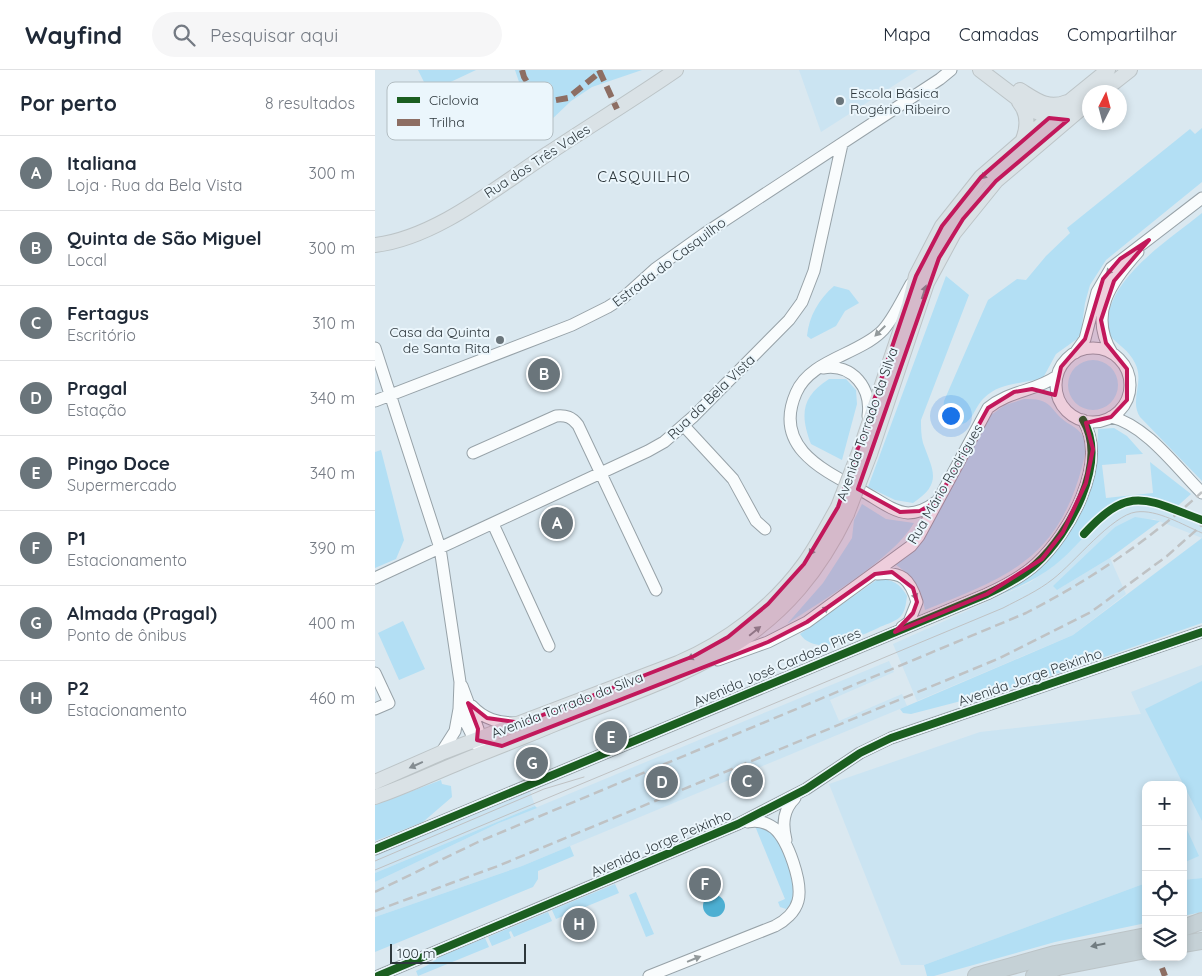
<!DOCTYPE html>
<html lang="pt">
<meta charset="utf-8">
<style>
:root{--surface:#fff;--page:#f6f6f7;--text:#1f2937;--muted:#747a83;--line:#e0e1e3;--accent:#6a757b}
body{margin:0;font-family:Quicksand,sans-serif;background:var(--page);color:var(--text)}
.controls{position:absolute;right:15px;bottom:15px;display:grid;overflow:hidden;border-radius:10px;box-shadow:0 2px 8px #0003}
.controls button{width:45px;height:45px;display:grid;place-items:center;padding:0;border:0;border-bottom:1px solid var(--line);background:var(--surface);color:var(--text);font:25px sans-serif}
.compass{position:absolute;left:707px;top:15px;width:45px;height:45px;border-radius:50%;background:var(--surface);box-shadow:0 2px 8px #0003;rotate:6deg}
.scale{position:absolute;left:15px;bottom:12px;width:136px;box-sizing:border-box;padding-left:5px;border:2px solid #2d373c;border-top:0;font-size:14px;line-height:18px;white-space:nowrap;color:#2d373c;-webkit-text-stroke:4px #ebf6fc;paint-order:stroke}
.you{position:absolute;left:575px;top:345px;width:18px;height:18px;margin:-12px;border:4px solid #fff;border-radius:50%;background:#1a73e8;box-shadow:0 0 0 8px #1a73e833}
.badge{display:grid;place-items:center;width:32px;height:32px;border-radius:50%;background:var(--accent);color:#fff;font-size:16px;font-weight:700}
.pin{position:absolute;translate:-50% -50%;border:2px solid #fff;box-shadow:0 1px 5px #0006}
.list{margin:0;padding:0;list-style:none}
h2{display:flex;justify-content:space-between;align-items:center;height:65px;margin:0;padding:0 20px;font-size:21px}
h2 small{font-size:16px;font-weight:400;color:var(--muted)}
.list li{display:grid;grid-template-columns:32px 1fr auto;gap:15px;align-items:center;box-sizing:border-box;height:75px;padding:0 20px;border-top:1px solid var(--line)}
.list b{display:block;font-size:19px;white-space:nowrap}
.list p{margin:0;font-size:16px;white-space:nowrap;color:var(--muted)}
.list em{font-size:16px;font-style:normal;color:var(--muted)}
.icon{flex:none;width:28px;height:28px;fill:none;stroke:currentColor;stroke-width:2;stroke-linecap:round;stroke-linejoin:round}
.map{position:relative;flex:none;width:827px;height:906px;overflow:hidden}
header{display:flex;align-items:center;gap:30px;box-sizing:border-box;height:70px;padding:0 25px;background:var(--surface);border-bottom:1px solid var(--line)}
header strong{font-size:24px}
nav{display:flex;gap:28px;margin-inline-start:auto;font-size:18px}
.search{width:350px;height:45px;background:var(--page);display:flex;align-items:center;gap:12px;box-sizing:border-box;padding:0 18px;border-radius:28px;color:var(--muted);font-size:19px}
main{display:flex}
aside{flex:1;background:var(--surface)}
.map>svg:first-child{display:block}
</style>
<header>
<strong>Wayfind</strong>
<div class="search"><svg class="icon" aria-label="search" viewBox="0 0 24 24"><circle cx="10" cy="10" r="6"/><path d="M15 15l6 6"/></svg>Pesquisar aqui</div>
<nav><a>Mapa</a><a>Camadas</a><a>Compartilhar</a></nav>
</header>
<main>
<aside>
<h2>Por perto<small>8 resultados</small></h2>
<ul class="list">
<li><span class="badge">A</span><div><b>Italiana</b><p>Loja · Rua da Bela Vista</p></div><em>300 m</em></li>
<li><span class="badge">B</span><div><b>Quinta de São Miguel</b><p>Local</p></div><em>300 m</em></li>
<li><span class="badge">C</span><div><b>Fertagus</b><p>Escritório</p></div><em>310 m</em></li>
<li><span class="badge">D</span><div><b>Pragal</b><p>Estação</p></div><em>340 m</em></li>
<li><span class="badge">E</span><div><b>Pingo Doce</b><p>Supermercado</p></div><em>340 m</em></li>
<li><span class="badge">F</span><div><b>P1</b><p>Estacionamento</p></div><em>390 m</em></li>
<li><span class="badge">G</span><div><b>Almada (Pragal)</b><p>Ponto de ônibus</p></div><em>400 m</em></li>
<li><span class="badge">H</span><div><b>P2</b><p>Estacionamento</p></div><em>460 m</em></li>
</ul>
</aside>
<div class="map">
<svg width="827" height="906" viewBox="0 0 827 906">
<rect width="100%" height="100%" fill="#dae8f0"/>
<!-- built -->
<path fill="#cbe4f2" d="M424,0H543L446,62Z
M758,432L784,436L827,453V468L779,449L740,457L682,520L735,488L751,524L698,565L542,631L518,574L654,513L681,494L728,446L741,437Z
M514,591L519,602L455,630L464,651L527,624L532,636L147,796L0,847V812L124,753Z
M827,595V808L808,810V715H771V813L549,895H526L454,714L605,662L766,644L756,622Z
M155,721L160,736L0,803V786L41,766Z"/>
<!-- green -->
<path fill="#b3dff4" d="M43,0H101L67,16L49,12Z
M140,0H267L217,17L196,31L174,52L166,34L147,21Z
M827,58V112L731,190L715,215L710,233L706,263L702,269L681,284L668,308C648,314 625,312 609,328C596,341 598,360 574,353L568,341L569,331L613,230L642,209L651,210L671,186L695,163L692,158L815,59L820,64Z
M827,143V411L765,347C754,330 770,312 760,293C754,280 742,274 733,264C725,212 793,171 827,143Z
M571,206L594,225L546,350C546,357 546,366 548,373C558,401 568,413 538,433L520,430L493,417Z
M459,216L474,220L484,233L470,241L461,256L436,269L432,266C434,246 444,229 459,216Z
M693 315a25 25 0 1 1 50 0a25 25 0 1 1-50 0Z
M454,309H471L481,320L482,334L467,390L436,374C425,345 426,327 454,309Z
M649,329C681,328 673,342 696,355C714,366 712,377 707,397C682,490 632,507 550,540C545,514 540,509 520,494L616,345L630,335Z
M739,358L752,366L768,384L751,385V393L727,395L731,428L778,423L775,392L816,424L797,441C732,415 722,462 680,495C658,512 634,521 609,532C624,523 645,515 659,503C701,465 722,415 723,359Z
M6,380L29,470L21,489L0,498V382Z
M487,434L511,449L539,453C518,489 448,530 412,554L448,513L477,468L479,450Z
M760,447L785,451L735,488L682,520L678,516L740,457Z
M827,468V553L655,613L536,644L528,643L525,639L698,565Z
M503,509C518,509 525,514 532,526C531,534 530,543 524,548C519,552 509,555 503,558C483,567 441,588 425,564Z
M28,551L50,599L24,610L3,563Z
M827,611V751L770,639Z
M66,710L67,714L76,716L77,727L48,752L0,771V735Z
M160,736L162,738L124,753L0,812V803Z
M808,751L824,786L808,793Z
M380,756C385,757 391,757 395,761C408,771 429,827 411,839L405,837L403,832L410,829Z
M195,776L199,786L163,801V809L158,817L0,882V847L147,796Z
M827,808V842L808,846V810Z
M771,813V853L680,872L559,906H552L549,895Z
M240,814L244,823L181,849L177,840Z
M261,822L279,864L271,867L254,825Z
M173,842L177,851L139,867L136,861L134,862L136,868L117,876L113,867Z
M110,868L114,877L43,906L41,901L53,895L66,886Z"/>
<!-- water -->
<path fill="#4dafd2" d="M328 836a11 11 0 1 1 22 0a11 11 0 1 1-22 0Z"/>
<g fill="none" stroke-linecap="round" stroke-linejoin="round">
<defs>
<path id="minor" d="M536,214C528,228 517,252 506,262C482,285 435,290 421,323C397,378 450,401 489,422C502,429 518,442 533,443C544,443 553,438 561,432
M0,278L65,478L85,612L84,639L97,665L110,673L127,676
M681 315a37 37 0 1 1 74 0a37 37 0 1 1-74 0Z
M700,283L710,269L722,222L736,198L827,128
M737,283C713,244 736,212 763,182
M448,298C478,293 497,319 493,346
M0,331L197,255L233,237L249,227L280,199L329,164L565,9L576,0
M736,347C771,355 802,398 827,423
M309,356L358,409L381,451L390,459
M98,383L181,346C191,345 197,347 203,355L281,520
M118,454L174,576
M502,504C527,501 535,509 542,532L534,552L527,557
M0,508L273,381L289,372L319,346L414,250L427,232L439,201L467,74
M343,590L393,572L432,552L536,476L544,466L613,338C635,320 659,322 682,306
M0,603L14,633L0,639
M87,616L103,659L101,674
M97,636C109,649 123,653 141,653
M66,683L80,661L84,639
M411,770C407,754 408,740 420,728
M0,779L612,524C629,516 647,507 661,494C694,464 734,393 708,350
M3,906L363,754L431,719L485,683L516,668L827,562
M274,906L400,856C410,851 420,842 423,831C428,813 413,770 399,758C391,752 382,750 373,752"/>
<path id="major" d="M605,0L659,41L680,49
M645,20C661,30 673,40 692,32
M727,22L755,0
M644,32C654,44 653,58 647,72
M0,175C61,168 123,116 174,83C216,55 259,29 301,0
M485,380L534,235L541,206L567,156L606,107L674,48L733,0
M495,384L552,213L579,163L621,111L714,32
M0,712L66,683L303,593C352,572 398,537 429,494C442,476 452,456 463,437
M0,727C27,718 54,705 81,694C114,680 147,668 180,654C308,602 406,581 472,444"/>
<path id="highway" d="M808,858L827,851
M808,874L827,871
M601,906L680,884L771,866
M659,906L683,897L771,880"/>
</defs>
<!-- minor casing -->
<use href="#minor" stroke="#97a2a8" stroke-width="13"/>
<!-- major casing -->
<use href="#major" stroke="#bcc4c7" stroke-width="16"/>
<!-- highway casing -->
<use href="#highway" stroke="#bcc4c7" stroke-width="18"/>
<!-- minor -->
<use href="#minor" stroke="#f9fcfd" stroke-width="11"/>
<!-- major -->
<use href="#major" stroke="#dae2e6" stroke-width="14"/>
<!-- highway -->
<use href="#highway" stroke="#c5d1d6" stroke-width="16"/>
<!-- tram -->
<path stroke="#bfc2c4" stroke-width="1" d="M0,791L169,719L209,707
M0,800L628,538C645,529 663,521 678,509C699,493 737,445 761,442C782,439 808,455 827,463"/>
<!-- rail -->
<path stroke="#bfc2c4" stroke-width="2.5" stroke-dasharray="10 5" stroke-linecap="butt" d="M0,822L103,772L651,543C715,510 773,471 827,422
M0,841L123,796L625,588L716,542L792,486L827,455"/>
<defs>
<path id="major-bridge" d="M463,437L485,380
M472,444L495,384"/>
</defs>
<!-- major-bridge casing -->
<use href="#major-bridge" stroke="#bcc4c7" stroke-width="16" stroke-linecap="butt"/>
<!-- major-bridge -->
<use href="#major-bridge" stroke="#dae2e6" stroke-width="14"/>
<!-- quiet -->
<path stroke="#8d6e63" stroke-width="6" stroke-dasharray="12 6" stroke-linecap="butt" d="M147,0L149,7L165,33L193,28L225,2
M224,0L242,39
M787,898L790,906"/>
<defs>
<path id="cycleway" d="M709,464C755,414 770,429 827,450
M0,779L612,524C629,516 647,507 661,494C694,464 734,393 708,350
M3,906L363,754L431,719L485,683L516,668L827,562"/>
</defs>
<!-- cycleway casing -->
<use href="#cycleway" stroke="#ebf6fc" stroke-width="11"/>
<!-- cycleway -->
<use href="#cycleway" stroke="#1b5e20" stroke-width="8"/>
</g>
<!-- one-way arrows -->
<defs><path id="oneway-solid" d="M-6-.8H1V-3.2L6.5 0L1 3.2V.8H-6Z" transform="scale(1.25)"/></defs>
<g fill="#848c91">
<use href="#oneway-solid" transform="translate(611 104) rotate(137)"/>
<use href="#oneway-solid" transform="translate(549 222) rotate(-72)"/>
<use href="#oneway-solid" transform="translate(438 479) rotate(121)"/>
<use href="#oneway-solid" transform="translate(380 561) rotate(-39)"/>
<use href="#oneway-solid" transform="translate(319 586) rotate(155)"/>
<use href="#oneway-solid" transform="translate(41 695) rotate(156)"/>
</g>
<g fill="#939a9c">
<use href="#oneway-solid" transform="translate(736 199) rotate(130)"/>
<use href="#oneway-solid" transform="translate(505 261) rotate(135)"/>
<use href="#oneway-solid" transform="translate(539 523) rotate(68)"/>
<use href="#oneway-solid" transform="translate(448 541) rotate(-36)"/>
<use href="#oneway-solid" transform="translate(319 889) rotate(-22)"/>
</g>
<use fill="#717c81" href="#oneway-solid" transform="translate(723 875) rotate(168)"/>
<!-- marked area -->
<path fill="#c2185b" fill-opacity="0.2" stroke="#c2185b" stroke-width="4" stroke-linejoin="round" d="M674,48L693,50L621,111L588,149L564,188L483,419L525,442L545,441L562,431L613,338L639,322L657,319L680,325L686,297L710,269L728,209L745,189L774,170L739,211L726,250L731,273L752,299V330L736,347L711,353L718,379L711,413L688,462L667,489L612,524L520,562L538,543L542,532L538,518L517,502L500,504L432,552L393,572L127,676L102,670L103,659L93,633L112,648L147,653L319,586L353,567L393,534L429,494L463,437L541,206L567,156L606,107Z"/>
<!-- markers -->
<g fill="#6a757b" stroke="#ebf6fc" stroke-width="2">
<circle cx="465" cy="31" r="5"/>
<circle cx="125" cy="270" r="5"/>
</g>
<g text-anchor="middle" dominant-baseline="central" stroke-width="4" stroke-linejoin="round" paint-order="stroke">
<!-- poi labels -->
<g font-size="14" fill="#2d373c" stroke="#ebf6fc" text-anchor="start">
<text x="475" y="23">Escola Básica<tspan x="475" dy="16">Rogério Ribeiro</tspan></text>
<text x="115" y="262" text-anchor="end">Casa da Quinta<tspan x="115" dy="16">de Santa Rita</tspan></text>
</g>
<!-- street labels -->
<g font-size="14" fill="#2d373c" stroke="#ebf6fc">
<text transform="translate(162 91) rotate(-33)">Rua dos Três Vales</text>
<text transform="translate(294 192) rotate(-37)">Estrada do Casquilho</text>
<text transform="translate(336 327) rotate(-44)">Rua da Bela Vista</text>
<text transform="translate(492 354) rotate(-71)">Avenida Torrado da Silva</text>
<text transform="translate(570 414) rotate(-60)">Rua Mário Rodrigues</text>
<text transform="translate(402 597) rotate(-23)">Avenida José Cardoso Pires</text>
<text transform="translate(655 607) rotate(-19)">Avenida Jorge Peixinho</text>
<text transform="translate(192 635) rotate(-21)">Avenida Torrado da Silva</text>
<text transform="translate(286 773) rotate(-23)">Avenida Jorge Peixinho</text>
</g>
<!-- neighbourhood labels -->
<g font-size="15" letter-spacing="1" fill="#2d373c" stroke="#ebf6fc">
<text x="269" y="106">CASQUILHO</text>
</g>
</g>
<!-- legend -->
<rect x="12" y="12" width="166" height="58" rx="8" fill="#ebf6fc" stroke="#b2bdc2" stroke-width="1"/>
<rect x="22" y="27" width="23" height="6" fill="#1b5e20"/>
<rect x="22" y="49" width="23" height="7" fill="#8d6e63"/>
<g font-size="14" fill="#2d373c">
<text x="54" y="35">Ciclovia</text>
<text x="54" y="57">Trilha</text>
</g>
</svg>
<div class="controls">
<button>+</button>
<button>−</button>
<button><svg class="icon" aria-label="locate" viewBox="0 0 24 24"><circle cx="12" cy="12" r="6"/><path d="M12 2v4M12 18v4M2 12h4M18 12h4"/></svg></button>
<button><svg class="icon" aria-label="layers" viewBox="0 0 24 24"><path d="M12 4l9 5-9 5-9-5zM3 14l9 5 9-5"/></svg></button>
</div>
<svg class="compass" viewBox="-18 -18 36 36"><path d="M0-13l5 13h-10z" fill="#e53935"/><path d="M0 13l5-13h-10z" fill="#747a83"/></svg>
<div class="scale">100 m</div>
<div class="you"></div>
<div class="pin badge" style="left:182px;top:453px">A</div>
<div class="pin badge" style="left:169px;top:304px">B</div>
<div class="pin badge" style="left:372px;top:711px">C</div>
<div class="pin badge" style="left:287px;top:712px">D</div>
<div class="pin badge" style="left:236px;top:667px">E</div>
<div class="pin badge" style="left:330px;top:814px">F</div>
<div class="pin badge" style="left:157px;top:693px">G</div>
<div class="pin badge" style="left:204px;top:854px">H</div>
</div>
</main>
